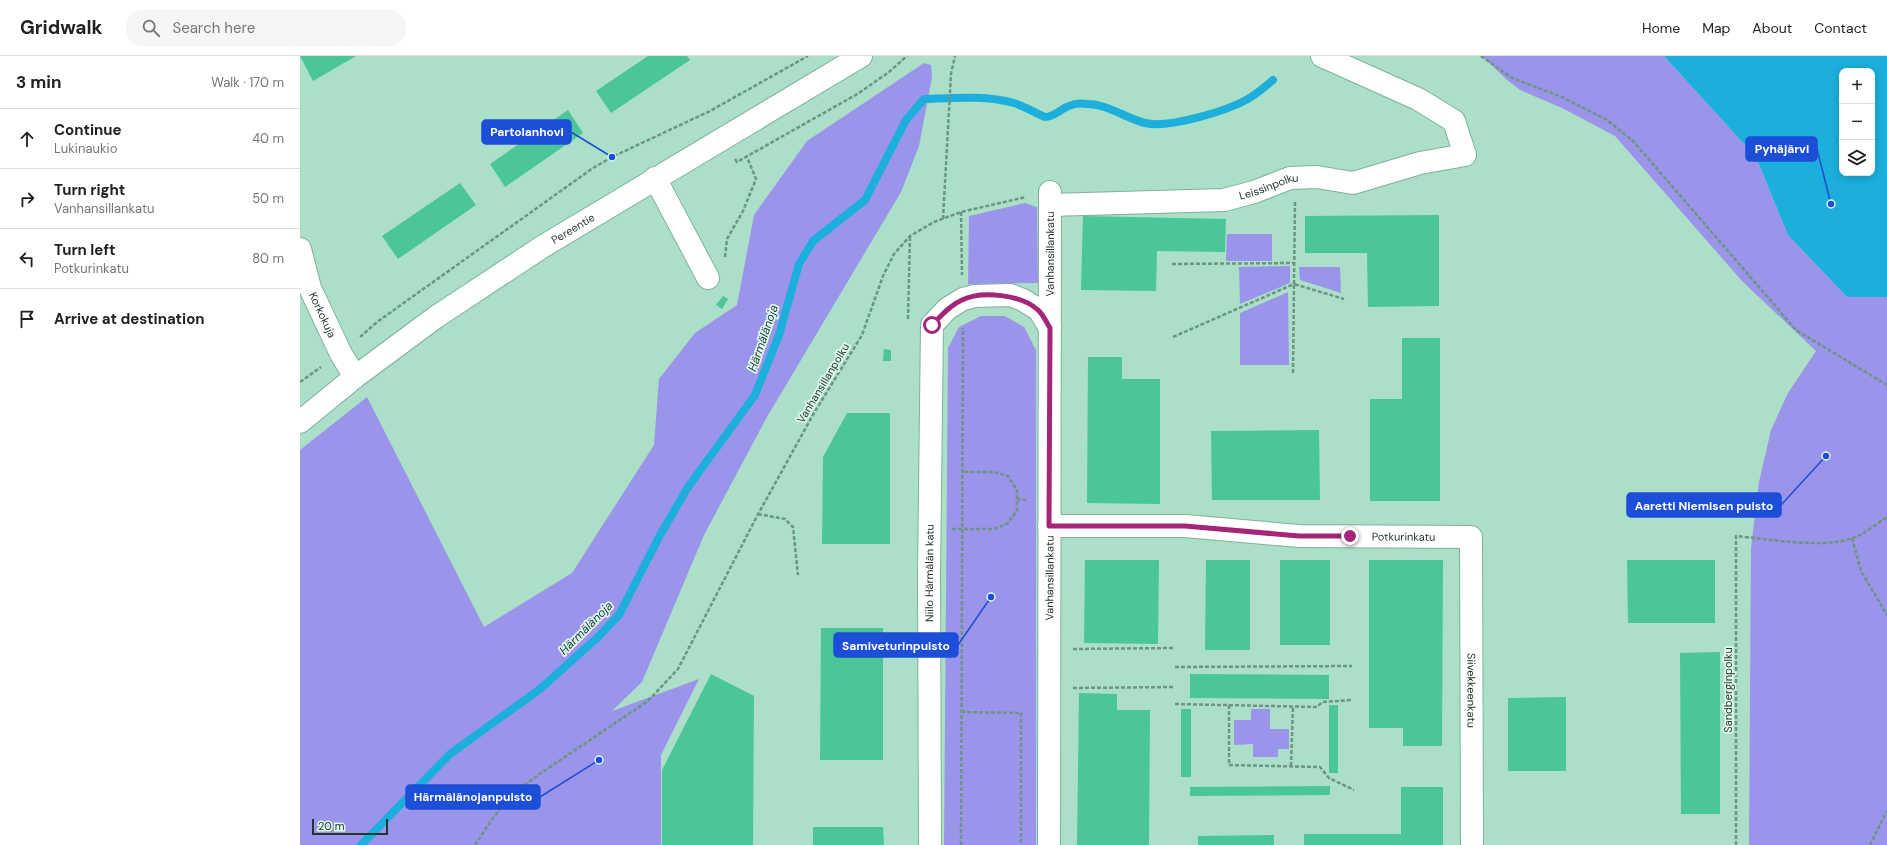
<!DOCTYPE html>
<meta charset="utf-8">
<style>
:root{--surface:#fff;--page:#f6f6f6;--text:#202124;--muted:#757577;--line:#e0e0e0}
body{margin:0;font-family:"DM Sans",sans-serif;background:var(--page);color:var(--text)}
.controls{position:absolute;right:12px;top:12px;display:grid;overflow:hidden;border-radius:8px;box-shadow:0 2px 10px #0003}
.controls button{width:36px;height:36px;display:grid;place-items:center;padding:0;border:0;border-bottom:1px solid var(--line);background:var(--surface);color:var(--text);font:20px sans-serif}
.scale{position:absolute;left:12px;bottom:10px;width:76px;box-sizing:border-box;padding-left:4px;border:2px solid #22362d;border-top:0;font-size:11px;line-height:14px;white-space:nowrap;color:#22362d;-webkit-text-stroke:3px #dff9ed;paint-order:stroke}
.stop{position:absolute;width:12px;height:12px;margin:-9px;border:3px solid #a42678;border-radius:50%;background:#fff}
.stop.end{background:#a42678;border-color:#fff;box-shadow:0 1px 4px #0008}
.list{margin:0;padding:0;list-style:none}
h2{display:flex;justify-content:space-between;align-items:center;height:52px;margin:0;padding:0 16px;font-size:17px}
h2 small{font-size:13px;font-weight:400;color:var(--muted)}
.list li{display:grid;grid-template-columns:26px 1fr auto;gap:12px;align-items:center;box-sizing:border-box;height:60px;padding:0 16px;border-top:1px solid var(--line)}
.list b{display:block;font-size:15px;white-space:nowrap}
.list p{margin:0;font-size:13px;white-space:nowrap;color:var(--muted)}
.list em{font-size:13px;font-style:normal;color:var(--muted)}
.icon{flex:none;width:22px;height:22px;fill:none;stroke:currentColor;stroke-width:2;stroke-linecap:round;stroke-linejoin:round}
.map{position:relative;flex:none;width:1587px;height:789px;overflow:hidden}
header{display:flex;align-items:center;gap:24px;box-sizing:border-box;height:56px;padding:0 20px;background:var(--surface);border-bottom:1px solid var(--line)}
header strong{font-size:19px}
nav{display:flex;gap:22px;margin-inline-start:auto;font-size:14px}
.search{width:280px;height:36px;background:var(--page);display:flex;align-items:center;gap:10px;box-sizing:border-box;padding:0 14px;border-radius:16px;color:var(--muted);font-size:15px}
main{display:flex}
aside{flex:1;background:var(--surface)}
.map>svg:first-child{display:block}
</style>
<header>
<strong>Gridwalk</strong>
<div class="search"><svg class="icon" aria-label="search" viewBox="0 0 24 24"><circle cx="10" cy="10" r="6"/><path d="M15 15l6 6"/></svg>Search here</div>
<nav><a>Home</a><a>Map</a><a>About</a><a>Contact</a></nav>
</header>
<main>
<aside>
<h2>3 min<small>Walk · 170 m</small></h2>
<ul class="list">
<li><svg class="icon" aria-label="ahead" viewBox="0 0 24 24"><path d="M12 20V5M6 11l6-6 6 6"/></svg><div><b>Continue</b><p>Lukinaukio</p></div><em>40 m</em></li>
<li><svg class="icon" aria-label="right" viewBox="0 0 24 24"><path d="M7 20v-9h11M14 6l5 5-5 5"/></svg><div><b>Turn right</b><p>Vanhansillankatu</p></div><em>50 m</em></li>
<li><svg class="icon" aria-label="left" viewBox="0 0 24 24"><path d="M17 20v-9H6M10 6l-5 5 5 5"/></svg><div><b>Turn left</b><p>Potkurinkatu</p></div><em>80 m</em></li>
<li><svg class="icon" aria-label="arrive" viewBox="0 0 24 24"><path d="M6 21V4h12l-3 4 3 4H6"/></svg><div><b>Arrive at destination</b></div></li>
</ul>
</aside>
<div class="map">
<svg width="1587" height="789" viewBox="0 0 1587 789">
<rect width="100%" height="100%" fill="#abdfc7"/>
<!-- green -->
<path fill="#9a94ea" d="M1182,0H1364L1456,101L1488,179L1547,241H1587V789H1449L1451,492L1459,426L1471,374L1488,337L1516,295L1443,226L1315,80L1262,52L1220,34L1206,23Z
M624,7L631,9L632,21L619,90L601,136L467,361L404,479L342,626L312,655L399,623L361,699V789H0V394L67,341L184,571L272,517L354,389L359,323L395,277L437,249L454,159L507,85Z
M725,147L737,151L738,227L668,228L669,160Z
M927,178H972V205H926Z
M990,210V227L940,248L939,211Z
M999,211H1040L1041,237L1000,224Z
M988,236L989,309H940V257Z
M681,260H705L724,271L736,294V789H644L648,292L659,271Z
M951,653H970V673H989V693H978V701H953V688L934,689V664H951Z"/>
<!-- water -->
<path fill="#1cafdc" fill-rule="evenodd" d="M1364,0H1587V241H1547L1488,179L1456,101ZM1542,15H1572V117H1542Z"/>
<g fill="none" stroke-linecap="round" stroke-linejoin="round">
<!-- stream -->
<path stroke="#1cafdc" stroke-width="8" d="M61,789L150,698L240,633L297,582L319,559L360,479L388,431L455,339L479,279L499,208L513,185L565,144L606,64L624,43C653,42 685,39 714,47C724,50 735,57 745,61C755,61 760,53 769,50C775,47 781,47 787,48C808,48 825,62 845,67C868,73 931,54 951,41C959,36 966,30 973,24"/>
</g>
<!-- building -->
<path fill="#4ac699" d="M0,0H56L13,25Z
M348,0H387L390,4L311,57L296,35Z
M268,54L283,77L205,131L190,108Z
M160,127L176,149L98,203L82,180Z
M1139,159V250L1068,251L1067,197H1005V160Z
M783,160L926,163L925,196L857,195L856,235L781,234Z
M423,240L428,243L422,253L416,249Z
M1102,282H1140V445H1070V343H1102Z
M584,293L591,294V305H583Z
M788,301H822V323H860V448L787,447Z
M547,357H590V488H522L523,401Z
M1019,374L1020,444H912L911,375Z
M785,504H859L858,588L784,587Z
M906,504H950V594H905Z
M980,504H1030V589H980Z
M1069,504H1143L1142,690H1103V672H1069Z
M1327,504H1415V567H1328Z
M521,572H583V704H520Z
M1420,596V758H1381L1380,597Z
M411,618L454,640L453,789H362V714Z
M890,618L1029,619V643L890,642Z
M779,637L817,638V654H850L849,789H777Z
M1266,641V715H1208V642Z
M1029,649H1038V717H1029Z
M881,653H891V721H881Z
M1030,730V739L890,740V731Z
M1101,731H1143V789H1004V778H1101Z
M513,771H583L584,789H513Z
M974,779V789H898V780Z"/>
<g fill="none" stroke-linecap="round" stroke-linejoin="round">
<defs>
<g id="minor">
<path d="M355,122L408,222"/>
<path id="s1" d="M750,149L924,144L954,136L990,122L1017,121L1053,127L1120,107L1165,99L1154,65L1118,43L1022,0"/>
<path id="s2" d="M0,193L10,232L41,298L55,321"/>
<path id="s3" d="M0,366L55,321L136,261L242,191L561,0"/>
<path id="s4" d="M749,470H885L999,480L1171,481L1172,789"/>
<path id="s5" d="M630,789L629,519L632,269L647,253L663,243L675,240L710,239L723,244L739,254L750,272"/>
<path id="s6" d="M749,789L750,136"/>
</g>
</defs>
<!-- minor casing -->
<use href="#minor" stroke="#7fb19b" stroke-width="24"/>
<!-- path -->
<path stroke="#6e9482" stroke-width="2.5" stroke-dasharray="4 2" stroke-linecap="butt" d="M1181,0L1212,22L1262,41L1307,64L1334,86L1496,274L1587,329
M435,103L437,106L559,37L589,16L607,0
M661,156L662,219
M643,163L651,18L655,0
M425,201L427,183L443,155L456,123L447,101
M872,208L994,207
M608,263L610,180
M60,281L77,266L293,112L312,101L410,55L508,0
M873,281L994,228L995,145
M993,317L994,228L1044,243
M0,326L21,311
M717,443L726,444
M458,458L485,463L493,471L498,519
M652,473H694L707,468L717,455V434L708,420L694,416H662
M1552,482L1561,515L1587,559
M773,593L874,592
M875,611L1052,610
M773,632L875,631
M875,648L1017,651L1022,646L1052,644
M929,649V709L1020,711L1029,722L1054,734
M661,656L721,657V789
M991,710L993,650
M175,789L193,762L210,740L238,719L348,645L378,613L456,462L514,357L562,279L583,220L594,198L610,180L634,166L661,156L726,141
M661,789L663,272
M1436,789V480C1468,483 1523,493 1553,482C1565,478 1576,468 1587,461
M1570,789L1587,755"/>
<!-- minor -->
<use href="#minor" stroke="#fff" stroke-width="22"/>
</g>
<g fill="none" stroke-linecap="round" stroke-linejoin="round">
<!-- route -->
<path stroke="#a42678" stroke-width="5" d="M632,269C641,260 650,249 662,244C682,234 722,239 738,254C743,258 746,266 750,272L749,470H885L999,480H1050"/>
</g>
<g text-anchor="middle" dominant-baseline="central" stroke-width="3.5" stroke-linejoin="round" paint-order="stroke">
<!-- street labels -->
<g font-size="11" fill="#22362d" stroke="#dff9ed">
<text stroke="none"><textPath href="#s1" startOffset="221">Leissinpolku</textPath></text>
<text stroke="none"><textPath href="#s3" startOffset="335">Pereentie</textPath></text>
<text stroke="none"><textPath href="#s6" startOffset="591">Vanhansillankatu</textPath></text>
<text stroke="none"><textPath href="#s2" startOffset="70">Korkokuja</textPath></text>
<text transform="translate(523 327) rotate(-59)">Vanhansillanpolku</text>
<text stroke="none"><textPath href="#s4" startOffset="355">Potkurinkatu</textPath></text>
<text stroke="none"><textPath href="#s5" startOffset="272">Niilo Härmälän katu</textPath></text>
<text stroke="none"><textPath href="#s6" startOffset="267">Vanhansillankatu</textPath></text>
<text transform="translate(1428 634) rotate(-90)">Sandberginpolku</text>
<text stroke="none"><textPath href="#s4" startOffset="576">Siivekkeenkatu</textPath></text>
</g>
<!-- water labels -->
<g font-size="12" font-style="italic" fill="#1f353e" stroke="#dff9ed">
<text transform="translate(463 282) rotate(-71)">Härmälänoja</text>
<text transform="translate(286 572) rotate(-45)">Härmälänoja</text>
</g>
</g>
<!-- callouts -->
<path fill="none" stroke="#1d4ed8" stroke-width="1.5" d="M312 101L271 76M1531 148L1517 93M1526 400L1481 449M691 541L658 589M299 704L240 741"/>
<g fill="#1d4ed8" stroke="#dff9ed" stroke-width="1.5">
<circle cx="312" cy="101" r="4"/>
<circle cx="1531" cy="148" r="4"/>
<circle cx="1526" cy="400" r="4"/>
<circle cx="691" cy="541" r="4"/>
<circle cx="299" cy="704" r="4"/>
</g>
<g fill="#1d4ed8" stroke="#1d4ed8" stroke-width="1.5">
<rect x="182" y="64" width="89" height="24" rx="4"/>
<rect x="1446" y="81" width="71" height="24" rx="4"/>
<rect x="1327" y="437" width="154" height="24" rx="4"/>
<rect x="534" y="577" width="124" height="24" rx="4"/>
<rect x="106" y="729" width="134" height="24" rx="4"/>
</g>
<g font-size="12" text-anchor="middle" font-weight="bold" fill="#fff">
<text x="227" y="80">Partolanhovi</text>
<text x="1482" y="97">Pyhäjärvi</text>
<text x="1404" y="454">Aaretti Niemisen puisto</text>
<text x="596" y="594">Samiveturinpuisto</text>
<text x="173" y="745">Härmälänojanpuisto</text>
</g>
</svg>
<div class="controls">
<button>+</button>
<button>−</button>
<button><svg class="icon" aria-label="layers" viewBox="0 0 24 24"><path d="M12 4l9 5-9 5-9-5zM3 14l9 5 9-5"/></svg></button>
</div>
<div class="scale">20 m</div>
<div class="stop" style="left:632px;top:269px"></div>
<div class="stop end" style="left:1050px;top:480px"></div>
</div>
</main>
